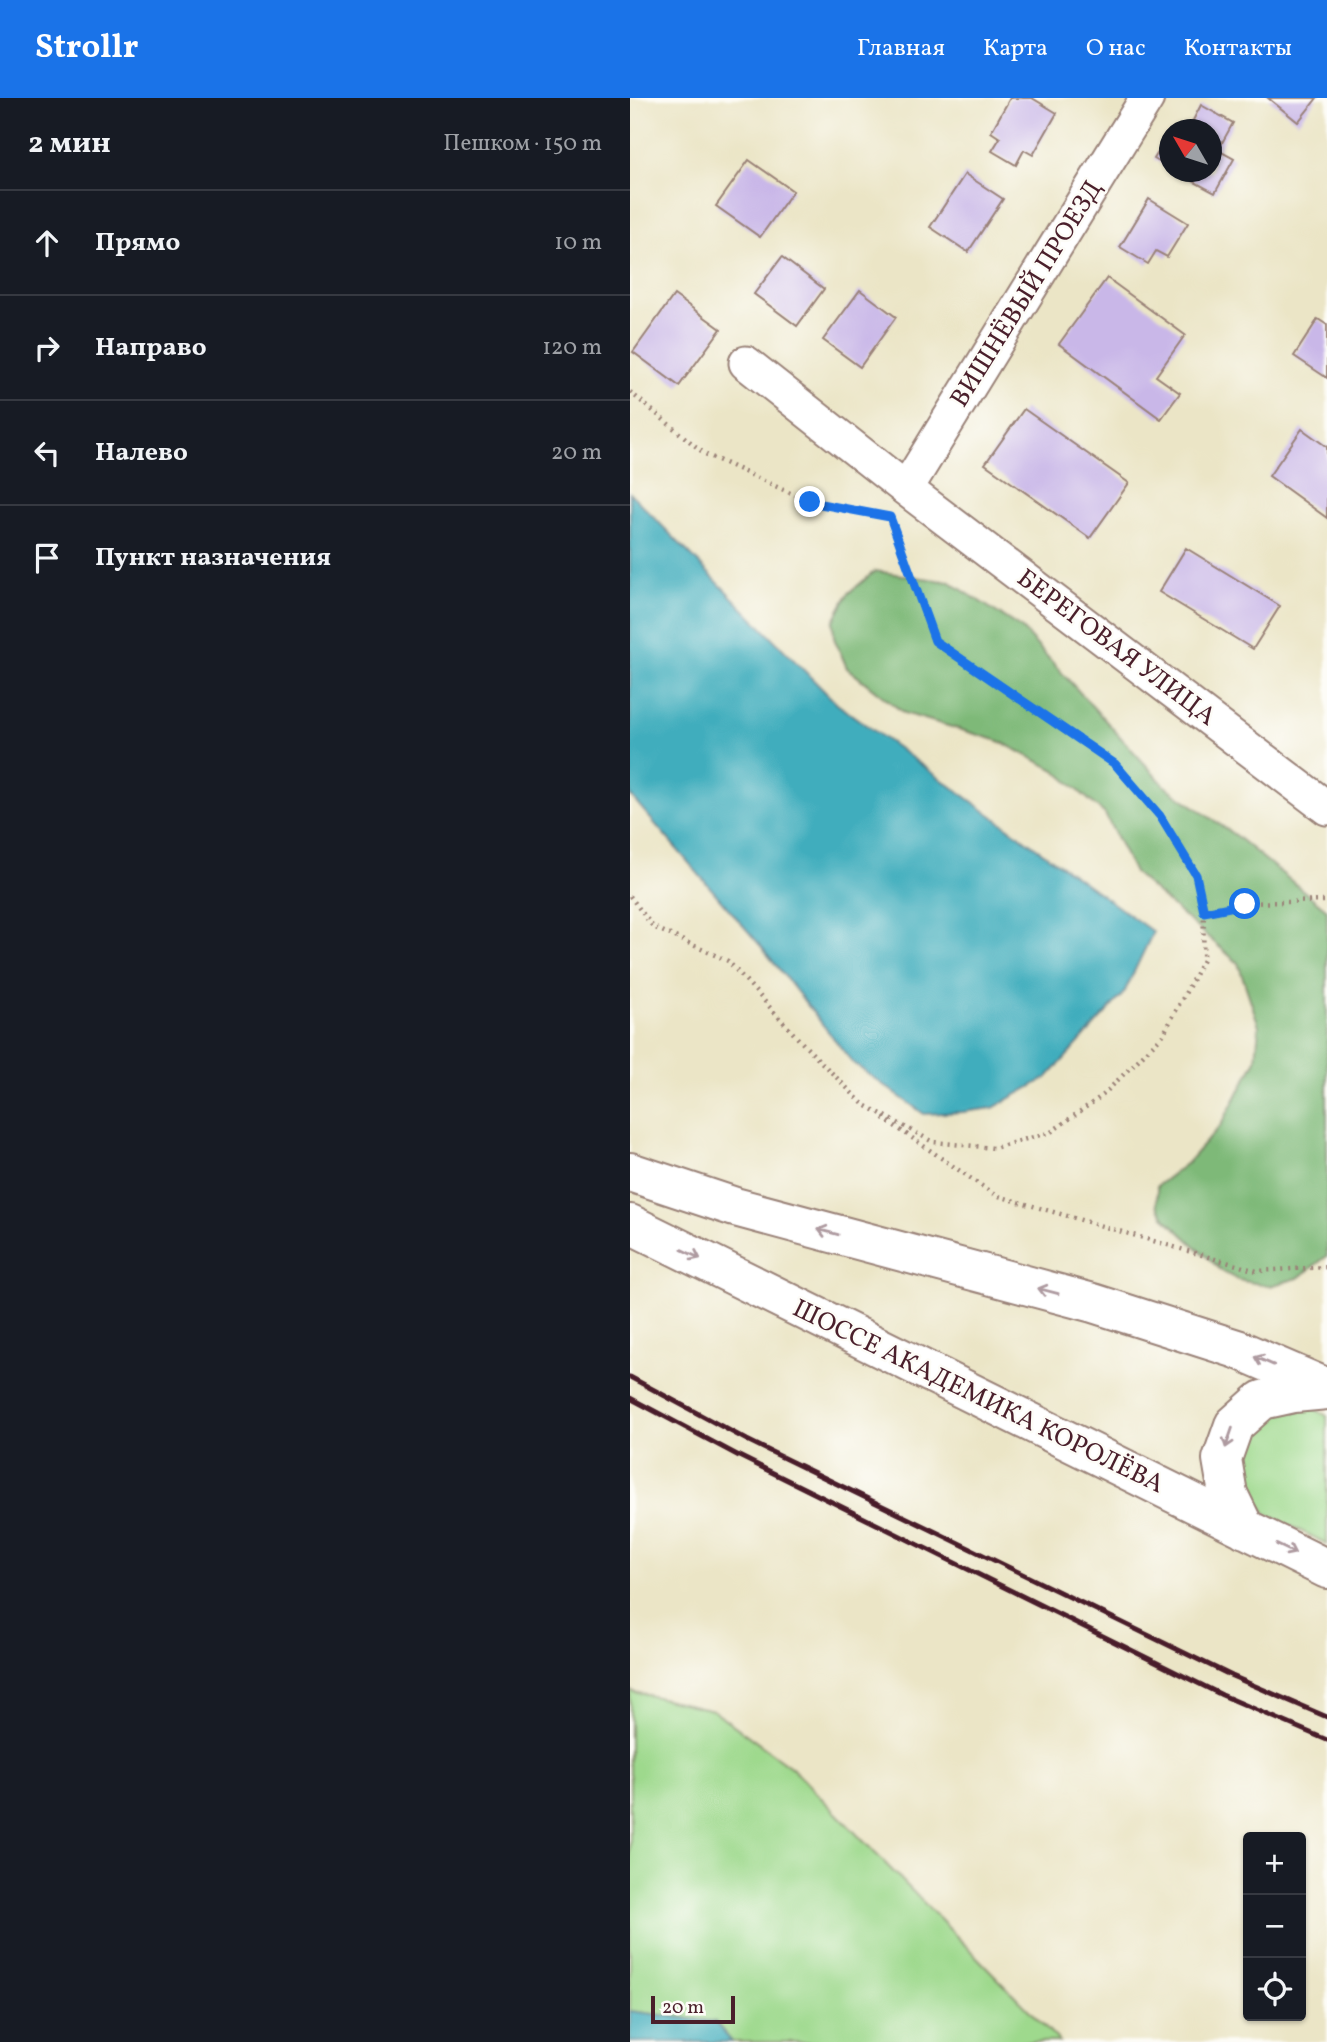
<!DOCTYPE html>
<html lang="ru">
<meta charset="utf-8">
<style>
:root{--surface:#171b24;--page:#20242c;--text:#f1f3f6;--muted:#9ea1a6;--line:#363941;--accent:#1a73e8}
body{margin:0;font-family:Vollkorn,serif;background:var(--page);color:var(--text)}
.controls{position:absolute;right:21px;bottom:21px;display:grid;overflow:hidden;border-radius:7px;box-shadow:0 2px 5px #0004}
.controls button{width:63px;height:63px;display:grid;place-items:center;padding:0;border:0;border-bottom:2px solid var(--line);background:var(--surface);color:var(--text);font:35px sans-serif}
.compass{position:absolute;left:529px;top:21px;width:63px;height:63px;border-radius:50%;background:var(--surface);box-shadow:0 2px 5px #0004;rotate:309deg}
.scale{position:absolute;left:21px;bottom:18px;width:84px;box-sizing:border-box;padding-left:7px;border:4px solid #4a1f2b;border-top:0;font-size:19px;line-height:24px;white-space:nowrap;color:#4a1f2b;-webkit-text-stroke:5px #fdfcf7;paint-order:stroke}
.stop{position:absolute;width:21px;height:21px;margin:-16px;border:5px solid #1a73e8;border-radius:50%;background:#fff}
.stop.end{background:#1a73e8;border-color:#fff;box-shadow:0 2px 7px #0008}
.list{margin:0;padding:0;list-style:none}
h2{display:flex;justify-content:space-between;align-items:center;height:91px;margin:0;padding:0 28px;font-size:30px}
h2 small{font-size:23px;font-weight:400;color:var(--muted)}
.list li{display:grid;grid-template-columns:46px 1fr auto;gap:21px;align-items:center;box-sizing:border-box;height:105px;padding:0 28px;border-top:2px solid var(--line)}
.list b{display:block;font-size:26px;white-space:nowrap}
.list em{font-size:23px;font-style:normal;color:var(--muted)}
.icon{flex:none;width:38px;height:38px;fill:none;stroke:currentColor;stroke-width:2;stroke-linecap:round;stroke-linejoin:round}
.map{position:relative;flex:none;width:697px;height:1944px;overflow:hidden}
header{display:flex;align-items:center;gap:42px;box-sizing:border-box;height:98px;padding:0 35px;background:var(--accent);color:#fff}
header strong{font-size:33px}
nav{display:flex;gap:38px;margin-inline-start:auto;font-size:24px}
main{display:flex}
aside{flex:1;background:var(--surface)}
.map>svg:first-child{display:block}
</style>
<header>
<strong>Strollr</strong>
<nav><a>Главная</a><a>Карта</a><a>О нас</a><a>Контакты</a></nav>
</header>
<main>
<aside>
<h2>2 мин<small>Пешком · 150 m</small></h2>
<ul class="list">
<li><svg class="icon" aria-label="ahead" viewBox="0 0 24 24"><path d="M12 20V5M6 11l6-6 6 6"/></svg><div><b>Прямо</b></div><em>10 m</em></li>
<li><svg class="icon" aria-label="right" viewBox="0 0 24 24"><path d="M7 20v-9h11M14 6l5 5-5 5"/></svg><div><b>Направо</b></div><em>120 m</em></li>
<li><svg class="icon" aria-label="left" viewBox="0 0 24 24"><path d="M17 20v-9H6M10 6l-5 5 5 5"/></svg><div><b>Налево</b></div><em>20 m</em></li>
<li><svg class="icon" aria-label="arrive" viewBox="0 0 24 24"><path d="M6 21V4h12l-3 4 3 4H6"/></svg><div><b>Пункт назначения</b></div></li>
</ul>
</aside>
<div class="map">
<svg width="697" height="1944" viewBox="0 0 697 1944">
<rect width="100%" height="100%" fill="#fdfcf7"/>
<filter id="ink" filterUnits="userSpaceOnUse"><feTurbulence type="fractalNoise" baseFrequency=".0143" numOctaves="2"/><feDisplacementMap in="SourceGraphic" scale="14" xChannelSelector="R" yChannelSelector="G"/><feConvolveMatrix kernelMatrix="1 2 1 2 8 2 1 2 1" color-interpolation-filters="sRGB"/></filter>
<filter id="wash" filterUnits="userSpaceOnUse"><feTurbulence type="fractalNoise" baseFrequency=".00686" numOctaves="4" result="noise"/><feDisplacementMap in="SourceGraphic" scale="28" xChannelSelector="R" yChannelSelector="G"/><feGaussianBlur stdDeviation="1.57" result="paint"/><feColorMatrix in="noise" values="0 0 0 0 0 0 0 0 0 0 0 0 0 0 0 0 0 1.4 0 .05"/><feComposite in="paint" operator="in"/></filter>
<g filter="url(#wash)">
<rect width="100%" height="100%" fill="#ebe5c6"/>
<!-- green -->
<path fill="#9ed98d" stroke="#747c5c" stroke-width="2" d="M683,1310L697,1318V1446L636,1416L618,1390L616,1357L632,1328L649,1315Z
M0,1593L83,1612L162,1670L430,1944H102L85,1924L0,1913Z"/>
<!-- forest -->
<path fill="#7eb978" stroke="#646c52" stroke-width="2" d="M245,473L320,484L392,531L535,688L606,738L697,812V1158L668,1180L640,1188L608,1182L593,1174L536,1121L527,1107V1088L557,1065L591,1027L626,962L629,928L608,865L504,775L475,716L425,672L369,643L274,615L217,570L204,540L203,524L218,496Z"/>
<!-- water -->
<path fill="#3fadbd" stroke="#446674" stroke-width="2" d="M0,395L207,606L523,834L494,895L418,979L363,1010L333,1014L294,1016L223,965L130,847L0,697Z
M0,1913L85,1924L102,1944H0Z"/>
<g id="blocks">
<!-- building -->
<path fill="#c9b7e8" d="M380,0H402L427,15L403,57L394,52L386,67L362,53L370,40L361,34Z
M638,0H687L668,24Z
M571,7L603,25L588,52L604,61L585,95L546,74H582V32H558Z
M540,35V70L524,61Z
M119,62L163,93L130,139L86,108Z
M335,76L373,101L338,154L300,129Z
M519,101L558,125L537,159L526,153L518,166L490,149Z
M152,159L194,191L167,228L124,196Z
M477,180L555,237L526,278L550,295L531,321L429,246Z
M230,192L266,219L230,269L193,242Z
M44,197L91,231L49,288L3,254Z
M688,221L697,227V280L664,258Z
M394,311L499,385L460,440L355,366Z
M672,331L697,349V420L639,378Z
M556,450L650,508L623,551L529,494Z"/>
</g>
</g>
<g filter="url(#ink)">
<use href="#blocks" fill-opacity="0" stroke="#9a8278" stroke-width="2"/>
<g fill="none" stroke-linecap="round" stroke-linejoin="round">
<defs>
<path id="minor" d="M116,265L276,391L697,710
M276,391L517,0"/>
<path id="highway" d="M0,1074L105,1109L463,1205L607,1251L697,1290
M0,1126L697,1471
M615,1431L598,1396L592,1361L604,1327L632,1302L664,1295L697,1292"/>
</defs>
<!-- minor casing -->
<use href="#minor" stroke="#9a8278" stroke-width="37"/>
<!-- highway casing -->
<use href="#highway" stroke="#9a8278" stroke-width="42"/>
<!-- path -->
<path stroke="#9a8278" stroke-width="4.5" stroke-dasharray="2 5" stroke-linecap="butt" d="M0,294L75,356L180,404L259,419
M0,798L23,829L98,863L174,947L233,1006L303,1044L364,1050L421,1034L473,997L533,937L573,862L574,814L566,777L530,718L485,666L305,543L259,419L261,416
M574,814L615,805L697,803
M253,1020L365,1097L627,1173L697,1169"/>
<!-- minor -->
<use href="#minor" stroke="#fff" stroke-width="33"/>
<!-- highway -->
<use href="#highway" stroke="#fff" stroke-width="38"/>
<!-- rail -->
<path stroke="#4a1f2b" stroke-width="5" d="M0,1279L117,1342L602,1578L697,1619
M0,1300L109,1358L592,1597L697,1642"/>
</g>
<!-- one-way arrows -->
<defs><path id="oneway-shaft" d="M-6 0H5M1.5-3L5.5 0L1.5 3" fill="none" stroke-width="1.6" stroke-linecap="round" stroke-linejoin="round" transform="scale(1.75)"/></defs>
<g stroke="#ae9aa0">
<use href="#oneway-shaft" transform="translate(198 1134) rotate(-165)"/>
<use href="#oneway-shaft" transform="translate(61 1156) rotate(26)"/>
<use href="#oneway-shaft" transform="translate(418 1193) rotate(-165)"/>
<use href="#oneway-shaft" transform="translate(634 1263) rotate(-157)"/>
<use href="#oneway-shaft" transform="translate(599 1340) rotate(109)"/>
<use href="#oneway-shaft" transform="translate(656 1451) rotate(26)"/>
</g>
</g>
<g fill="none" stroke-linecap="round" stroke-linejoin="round" filter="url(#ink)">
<!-- route -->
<path stroke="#1a73e8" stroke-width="9" d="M180,404L260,419L305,543L485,666L530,718L566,777L574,814L615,806"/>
</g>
<g text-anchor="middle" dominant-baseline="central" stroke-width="5" stroke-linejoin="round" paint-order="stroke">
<!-- street labels -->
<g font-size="26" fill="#4a1f2b" stroke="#fdfcf7">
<text transform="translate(397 196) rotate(-58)">ВИШНЁВЫЙ ПРОЕЗД</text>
<text transform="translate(486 550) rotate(37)">БЕРЕГОВАЯ УЛИЦА</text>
<text transform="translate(348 1299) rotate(26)">ШОССЕ АКАДЕМИКА КОРОЛЁВА</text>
</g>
</g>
</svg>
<div class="controls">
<button>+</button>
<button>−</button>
<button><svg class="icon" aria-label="locate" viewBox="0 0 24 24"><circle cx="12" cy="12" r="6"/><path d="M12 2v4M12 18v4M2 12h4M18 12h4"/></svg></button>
</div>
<svg class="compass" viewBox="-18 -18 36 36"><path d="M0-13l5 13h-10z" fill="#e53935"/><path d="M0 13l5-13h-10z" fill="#9ea1a6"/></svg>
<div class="scale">20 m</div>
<div class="stop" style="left:615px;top:806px"></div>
<div class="stop end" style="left:180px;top:404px"></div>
</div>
</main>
